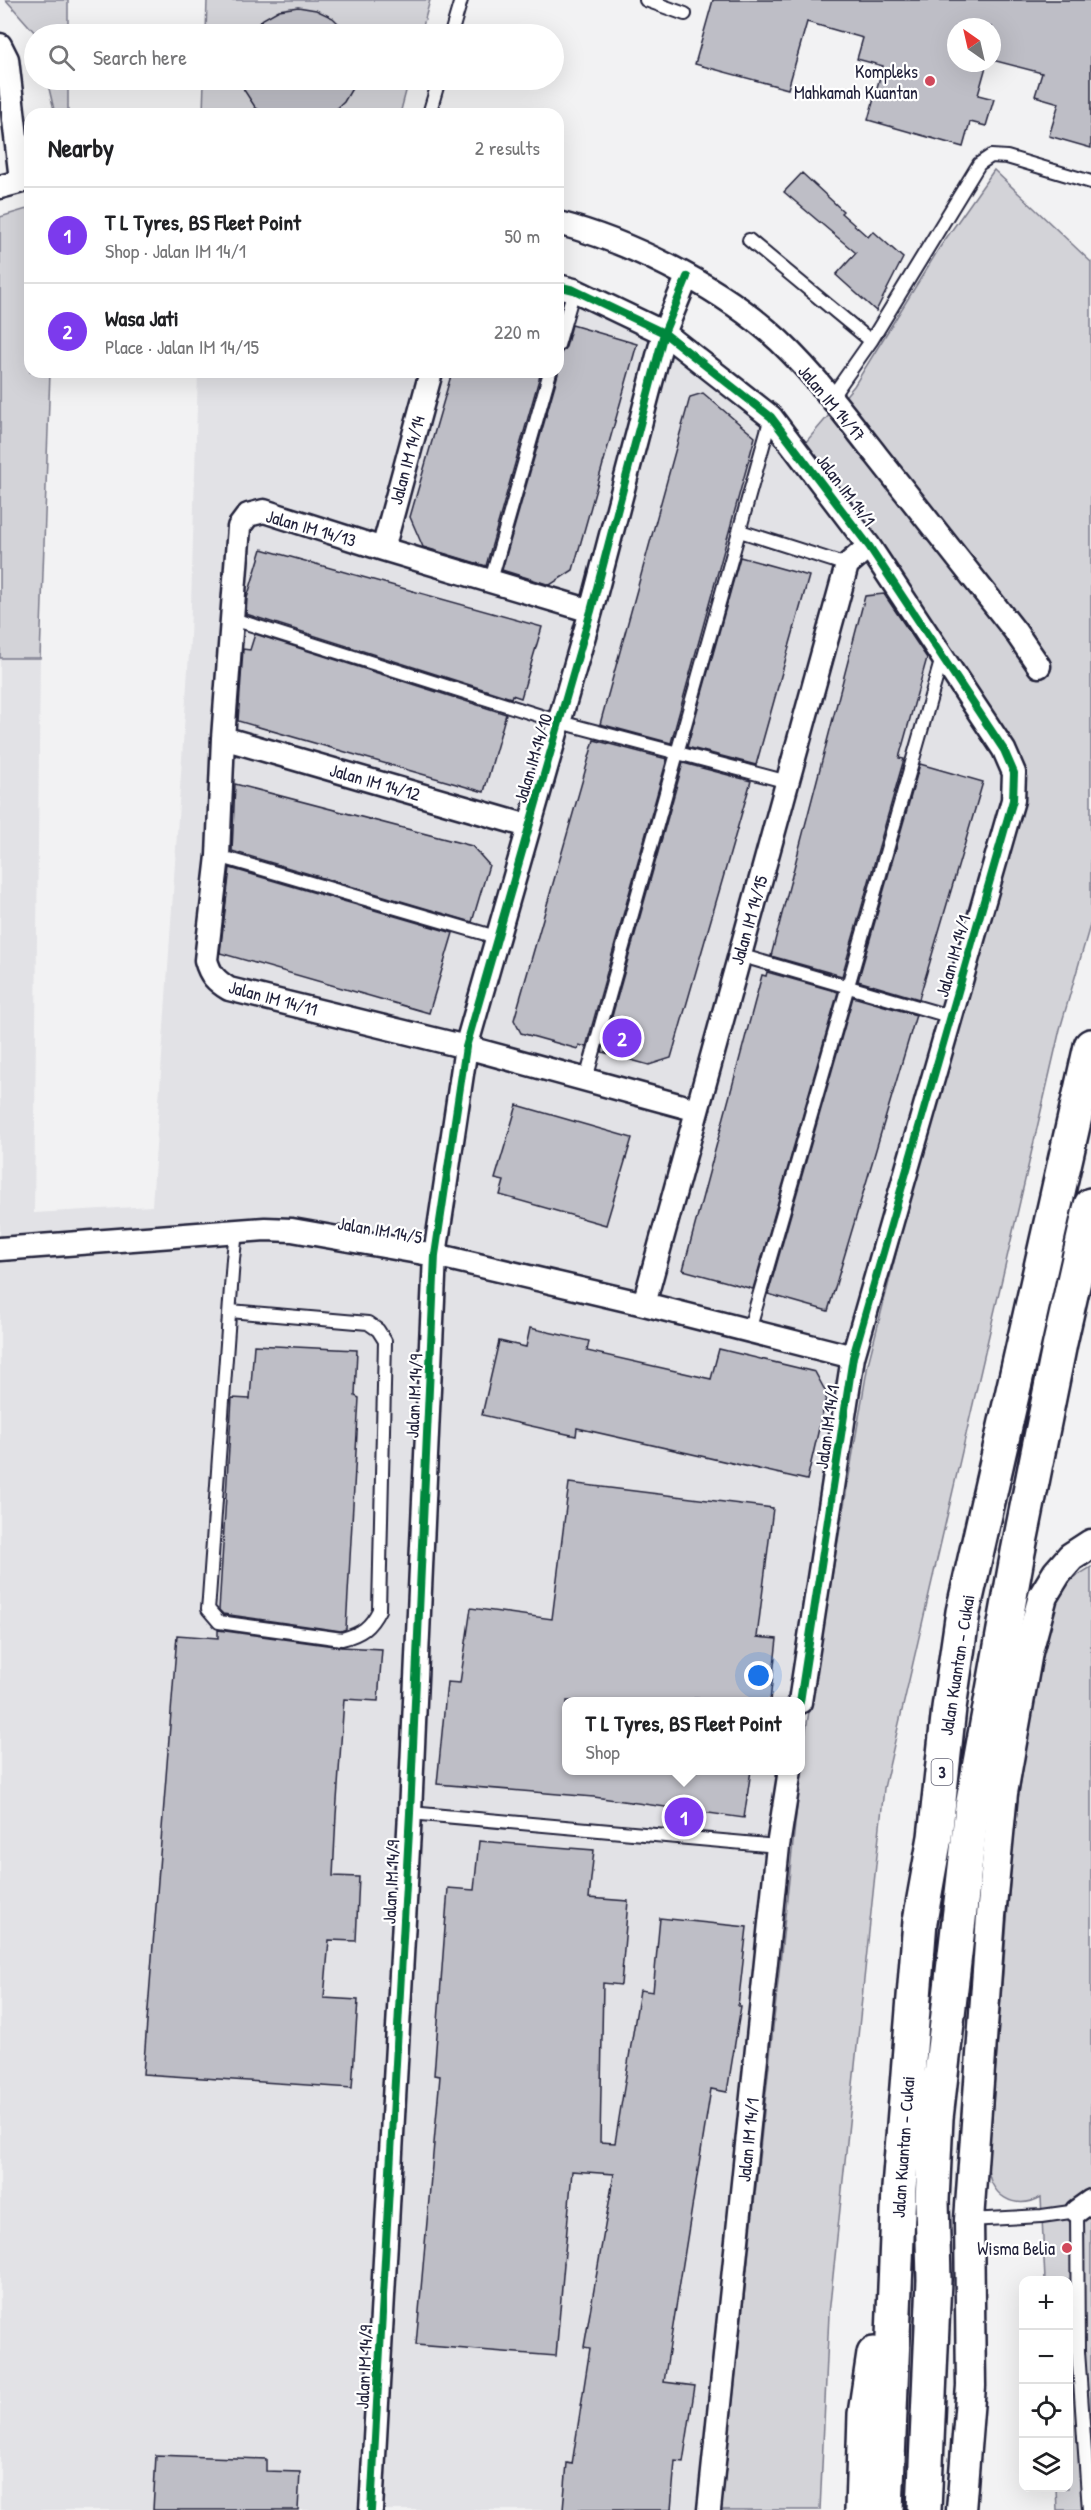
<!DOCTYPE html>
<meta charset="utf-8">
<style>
:root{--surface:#fff;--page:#f2f2f2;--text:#202124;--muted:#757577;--line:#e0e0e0;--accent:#7c3aed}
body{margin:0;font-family:"Patrick Hand",sans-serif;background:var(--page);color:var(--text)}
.controls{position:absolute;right:18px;bottom:18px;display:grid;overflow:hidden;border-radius:12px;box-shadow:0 6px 24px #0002}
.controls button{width:54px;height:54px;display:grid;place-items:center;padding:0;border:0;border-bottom:2px solid var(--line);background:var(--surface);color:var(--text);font:30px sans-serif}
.compass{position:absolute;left:947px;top:18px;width:54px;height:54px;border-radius:50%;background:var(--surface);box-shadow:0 6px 24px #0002;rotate:326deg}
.you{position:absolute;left:759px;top:1676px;width:21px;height:21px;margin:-15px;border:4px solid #fff;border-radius:50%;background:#1a73e8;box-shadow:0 0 0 9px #1a73e833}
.badge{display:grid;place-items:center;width:39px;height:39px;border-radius:50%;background:var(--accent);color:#fff;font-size:20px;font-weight:700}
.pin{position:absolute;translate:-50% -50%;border:3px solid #fff;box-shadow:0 2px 6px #0006}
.popup{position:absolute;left:562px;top:1697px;width:243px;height:78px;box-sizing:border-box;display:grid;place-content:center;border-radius:12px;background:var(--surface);filter:drop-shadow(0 2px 4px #0005);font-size:20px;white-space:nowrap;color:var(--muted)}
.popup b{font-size:22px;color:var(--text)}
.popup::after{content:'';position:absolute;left:50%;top:100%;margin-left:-12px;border:12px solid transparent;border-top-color:var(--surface)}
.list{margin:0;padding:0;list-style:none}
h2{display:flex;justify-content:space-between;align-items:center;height:78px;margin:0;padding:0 24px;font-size:26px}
h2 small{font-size:20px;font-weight:400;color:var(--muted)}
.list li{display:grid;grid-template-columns:39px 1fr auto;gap:18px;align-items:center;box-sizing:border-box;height:96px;padding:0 24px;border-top:2px solid var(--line)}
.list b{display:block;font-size:22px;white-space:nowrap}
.list p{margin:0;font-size:20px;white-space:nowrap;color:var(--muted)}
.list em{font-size:20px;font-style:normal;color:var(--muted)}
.icon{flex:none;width:33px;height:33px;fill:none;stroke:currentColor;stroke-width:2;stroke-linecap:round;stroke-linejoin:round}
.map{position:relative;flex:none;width:1091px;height:2510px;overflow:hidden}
.search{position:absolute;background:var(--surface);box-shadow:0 6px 24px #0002;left:24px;top:24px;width:540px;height:66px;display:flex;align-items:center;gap:15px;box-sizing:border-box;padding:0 21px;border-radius:33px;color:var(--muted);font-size:22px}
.panel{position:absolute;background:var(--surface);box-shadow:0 6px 24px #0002;left:24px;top:108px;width:540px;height:270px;border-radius:18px}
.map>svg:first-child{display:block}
</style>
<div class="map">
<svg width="1091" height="2510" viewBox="0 0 1091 2510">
<rect width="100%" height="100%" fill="#f2f2f3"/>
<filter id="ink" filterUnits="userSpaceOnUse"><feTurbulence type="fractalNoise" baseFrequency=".0167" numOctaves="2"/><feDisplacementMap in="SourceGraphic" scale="12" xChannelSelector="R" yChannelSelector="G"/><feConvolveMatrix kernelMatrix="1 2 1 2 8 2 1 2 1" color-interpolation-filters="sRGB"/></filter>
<g filter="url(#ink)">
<!-- built -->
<path fill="#e2e2e6" d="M558,286L664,333L771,417L1014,773L853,1357L800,1701L567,1702V1770L790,1771L778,1846L697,2510H0V658H40L34,1213L152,1206L190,639L198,372H558Z"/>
<!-- green -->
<path fill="#d3d3d8" stroke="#7a7a8a" stroke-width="1.5" d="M6,0H68V34H36Z
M207,0H430L421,34H206Z
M47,80H68V114H55Z
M204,80H409L400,114H203Z
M994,170L1091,262V922L1060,1029L884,1788L829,2314L820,2510H721L804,1741L868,1364L942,1073L1024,799L1025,773L878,541L805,443L854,386L940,247Z
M30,208V372H50L40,658H0V217Z
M1091,1567V2510H1057L1056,2488H1068V2280H1045L1041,2197C1015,2212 988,2195 988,2165L1015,1818L1046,1625L1058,1594L1070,1580Z"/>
<!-- building -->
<path fill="#bebec6" stroke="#22223b" stroke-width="1.5" d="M713,0H1091V148L1049,136L1059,103L1035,96L1042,73L992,60V27H956V63H987L978,95L994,99L986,126L970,122L963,147L868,120L883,66L857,59L863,38L807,22L788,89L695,64Z
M298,7L316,10L333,18L349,34H247L263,19L279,10Z
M241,80H357L344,102L331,114H265L255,107L244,90Z
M802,173L843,211L841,213L868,237L873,231L903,258L876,311L836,275L856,253L784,192Z
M572,325L637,344L573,570L550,585L502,570L558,374V362L561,353L566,347Z
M452,372H541L486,566L423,547L410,517Z
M703,393L755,437L671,743L600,724L690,397Z
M262,549L542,627L521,698L512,695L511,698L246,614L247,598Z
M740,557L809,576L756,765L687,747Z
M884,594L927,658L899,758L904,759L842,976L771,956L865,596Z
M255,634L506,714L484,792L238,721L243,649L250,650Z
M594,740L667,759L586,1047L579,1045L578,1049L521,1033L514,1020Z
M683,763L751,781L671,1058L649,1065L602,1052Z
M920,764L983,782L919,999L858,981Z
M235,784L472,846L489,865L472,922L232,851Z
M230,868L453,933L429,1013L220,953Z
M767,972L838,992L753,1289L683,1270L762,975L766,976Z
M853,997L916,1015L828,1311L768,1294Z
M517,1105L632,1138L606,1225L500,1195L504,1181L495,1179Z
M530,1328L589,1341L587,1351L711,1379L719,1349L815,1372L827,1394L807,1480L577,1428L576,1436L482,1415L499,1341L526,1347Z
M254,1345L357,1350L355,1396L359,1398L346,1629L341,1631L223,1614L219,1610L232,1398L250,1399Z
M569,1483L773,1508L757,1637L777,1639L770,1701H725L695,1698V1701H567V1770H751L744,1818L594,1797L437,1784L447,1682L460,1683L471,1608L552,1619Z
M218,1630L341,1647L382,1649L378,1701L344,1699L336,1815L333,1876L359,1877L356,1941L329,1940L324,1998L358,2000L352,2088L143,2074L177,1635L218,1638Z
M479,1841L594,1850L589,1898L628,1901L621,1985L603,1983L600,2142L615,2143L640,1990L653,1992L660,1918L747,1927L738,2006H741L727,2092L711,2089L664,2382L695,2386L683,2462L675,2461L671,2510H563L567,2463L572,2464L590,2348L584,2347L614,2174L572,2171L556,2356L416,2345L440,2076L434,2075L448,1888L474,1890Z
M156,2455L266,2459V2471L300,2472L298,2510H153Z"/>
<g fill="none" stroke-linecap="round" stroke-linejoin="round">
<defs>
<path id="service" d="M646,0L685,14
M451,34L461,0
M429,114L439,80
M749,240L871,341
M558,345L574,290
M831,398L871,341L979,164L991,156L1007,157L1091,182
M740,531L847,565
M491,580L550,372
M233,619L560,722L788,782
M218,856L496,937
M739,955L952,1017
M586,1079L771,417
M230,1311L368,1323L378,1330L385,1341L379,1610C370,1628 361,1634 342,1639L219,1622L208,1609L209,1598L233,1259L236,1232
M749,1331L942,658
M410,1813L778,1846
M969,2220L1042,2216L1077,2211L1078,2351L1089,2510"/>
<path id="minor" d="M0,45L7,59L21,180
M0,187L30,179
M558,223C628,241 712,283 767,330C809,366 843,413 877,456C923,514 969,573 1015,631L1039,666
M558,286L574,290L664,333L771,417L869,546L1004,750L1014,773L1013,800L853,1357L800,1702
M383,549L431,372
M591,611L383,549L264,511L248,515L239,527L223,738L218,856L206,960C210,975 216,981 229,989L466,1047L697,1110
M223,738L528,826
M0,1249L265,1229L292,1230L435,1255L644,1304L853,1357
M644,1304L847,565L869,546
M1077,2211L1091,2201
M371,2510L410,1813L435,1255L466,1047L591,611L664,333L687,277
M709,2510L778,1846L790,1770"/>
<path id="tertiary" d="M961,2510L971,2386L969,2220L991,1916L1003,1793L1028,1652L1043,1596L1057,1573L1071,1557L1091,1544"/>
<path id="trunk" d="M862,2510L865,2414L874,2354
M886,2510L899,2188L920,1921L935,1837L949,1708L963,1612L1091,1046
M924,2510L934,2280L932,2201L936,2118L972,1807L1018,1552L1060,1343L1091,1205"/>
</defs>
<!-- service casing -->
<use href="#service" stroke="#22223b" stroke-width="16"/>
<!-- minor casing -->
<use href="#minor" stroke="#22223b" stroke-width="27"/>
<!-- tertiary casing -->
<use href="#tertiary" stroke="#22223b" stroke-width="33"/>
<!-- trunk casing -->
<use href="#trunk" stroke="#22223b" stroke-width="38"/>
<!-- service -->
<use href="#service" stroke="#fff" stroke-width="12"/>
<!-- minor -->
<use href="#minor" stroke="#fff" stroke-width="22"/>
<!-- tertiary -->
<use href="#tertiary" stroke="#fff" stroke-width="28"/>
<!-- trunk -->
<use href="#trunk" stroke="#fff" stroke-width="33"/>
<defs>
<path id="cycleway" d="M558,286L574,290L664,333L771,417L869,546L1004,750L1014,773L1013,800L853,1357L800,1702
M371,2510L410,1813L435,1255L466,1047L591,611L664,333L687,277"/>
</defs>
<!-- cycleway casing -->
<use href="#cycleway" stroke="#fff" stroke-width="11"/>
<!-- cycleway -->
<use href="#cycleway" stroke="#00873e" stroke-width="8"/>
</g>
</g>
<!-- markers -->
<g fill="#d1495b" stroke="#fff" stroke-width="2">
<circle cx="930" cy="81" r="6"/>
<circle cx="1067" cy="2248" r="6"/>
</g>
<g text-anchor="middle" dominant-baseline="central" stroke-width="4.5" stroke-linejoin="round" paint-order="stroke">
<!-- shield labels -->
<rect fill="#fff" stroke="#646476" stroke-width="1.5" x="931.5" y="1759" width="21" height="26" rx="4.5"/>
<g font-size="16" font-weight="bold" fill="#22223b">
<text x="942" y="1772">3</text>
</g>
<!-- poi labels -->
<g font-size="18" fill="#22223b" stroke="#fff" text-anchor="end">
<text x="918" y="71">Kompleks<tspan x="918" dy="21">Mahkamah Kuantan</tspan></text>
<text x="1055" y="2248">Wisma Belia</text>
</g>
<!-- street labels -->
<g font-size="18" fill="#22223b" stroke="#fff">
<text transform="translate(832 403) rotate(50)">Jalan IM 14/17</text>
<text transform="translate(407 460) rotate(-75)">Jalan IM 14/14</text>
<text transform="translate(846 490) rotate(53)">Jalan IM 14/1</text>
<text transform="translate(311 528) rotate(16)">Jalan IM 14/13</text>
<text transform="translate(533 758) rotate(-73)">Jalan IM 14/10</text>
<text transform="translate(375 782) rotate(16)">Jalan IM 14/12</text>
<text transform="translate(749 920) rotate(-74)">Jalan IM 14/15</text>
<text transform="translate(953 956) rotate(-74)">Jalan IM 14/1</text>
<text transform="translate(273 998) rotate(15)">Jalan IM 14/11</text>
<text transform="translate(380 1230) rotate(10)">Jalan IM 14/5</text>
<text transform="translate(414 1396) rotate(-87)">Jalan IM 14/9</text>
<text transform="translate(827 1427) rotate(-82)">Jalan IM 14/1</text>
<text transform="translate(957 1665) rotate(-81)">Jalan Kuantan - Cukai</text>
<text transform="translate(391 1882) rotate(-87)">Jalan IM 14/9</text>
<text transform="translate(748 2140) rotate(-84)">Jalan IM 14/1</text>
<text transform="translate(903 2147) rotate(-86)">Jalan Kuantan - Cukai</text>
<text transform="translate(364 2367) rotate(-87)">Jalan IM 14/9</text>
</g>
</g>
</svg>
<div class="controls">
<button>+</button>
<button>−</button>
<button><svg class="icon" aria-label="locate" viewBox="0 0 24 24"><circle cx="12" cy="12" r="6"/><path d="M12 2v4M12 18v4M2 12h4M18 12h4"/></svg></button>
<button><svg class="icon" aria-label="layers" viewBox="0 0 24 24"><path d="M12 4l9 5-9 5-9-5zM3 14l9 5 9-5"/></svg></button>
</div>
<svg class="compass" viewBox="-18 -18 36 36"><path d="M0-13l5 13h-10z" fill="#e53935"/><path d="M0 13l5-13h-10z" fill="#757577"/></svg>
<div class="you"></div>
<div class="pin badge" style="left:684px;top:1817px">1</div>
<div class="popup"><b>T L Tyres, BS Fleet Point</b>Shop</div>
<div class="pin badge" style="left:622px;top:1038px">2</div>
<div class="search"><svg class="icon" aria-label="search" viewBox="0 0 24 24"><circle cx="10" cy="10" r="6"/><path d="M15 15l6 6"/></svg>Search here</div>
<section class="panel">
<h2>Nearby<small>2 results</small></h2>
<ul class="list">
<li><span class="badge">1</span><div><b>T L Tyres, BS Fleet Point</b><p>Shop · Jalan IM 14/1</p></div><em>50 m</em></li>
<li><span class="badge">2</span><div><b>Wasa Jati</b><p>Place · Jalan IM 14/15</p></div><em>220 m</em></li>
</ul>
</section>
</div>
